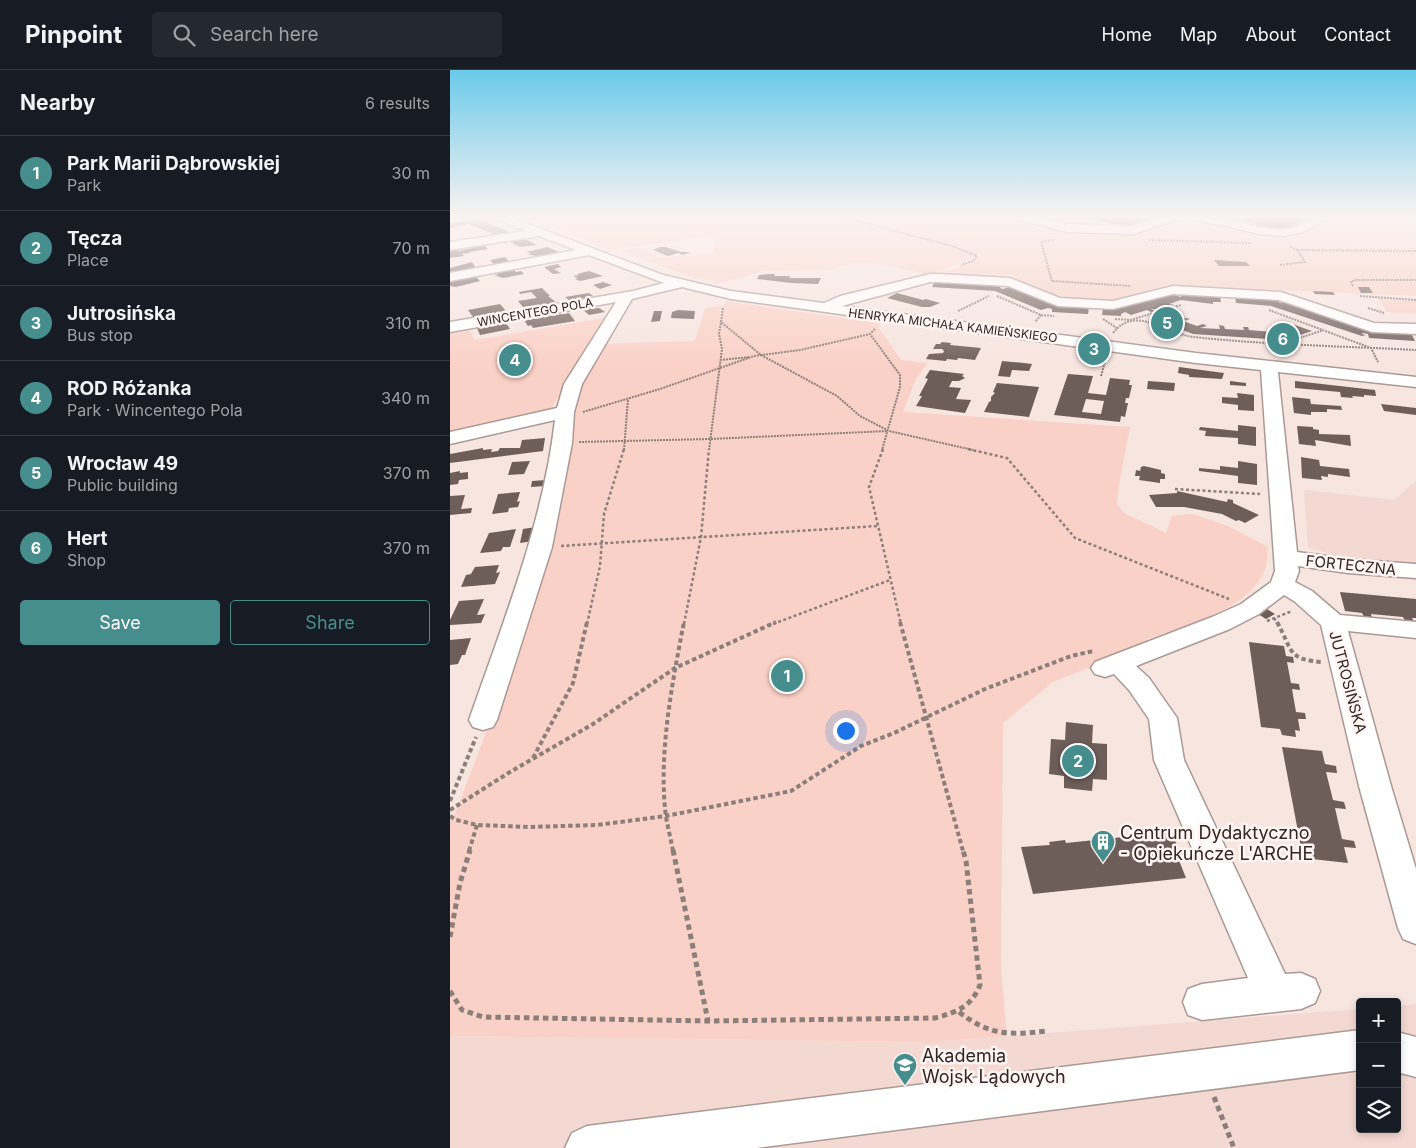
<!DOCTYPE html>
<meta charset="utf-8">
<style>
:root{--surface:#171b24;--page:#242831;--text:#f1f3f6;--muted:#9ea1a6;--line:#363941;--accent:#468e8e}
body{margin:0;font-family:Inter,sans-serif;background:var(--page);color:var(--text)}
.controls{position:absolute;right:15px;bottom:15px;display:grid;overflow:hidden;border-radius:5px;box-shadow:0 2px 8px #0003}
.controls button{width:45px;height:45px;display:grid;place-items:center;padding:0;border:0;border-bottom:1px solid var(--line);background:var(--surface);color:var(--text);font:25px sans-serif}
.you{position:absolute;left:395px;top:660px;width:18px;height:18px;margin:-12px;border:4px solid #fff;border-radius:50%;background:#1a73e8;box-shadow:0 0 0 8px #1a73e833}
.badge{display:grid;place-items:center;width:32px;height:32px;border-radius:50%;background:var(--accent);color:#fff;font-size:16px;font-weight:700}
.pin{position:absolute;translate:-50% -50%;border:2px solid #fff;box-shadow:0 1px 5px #0006}
.list{margin:0;padding:0;list-style:none}
h2{display:flex;justify-content:space-between;align-items:center;height:65px;margin:0;padding:0 20px;font-size:21px}
h2 small{font-size:16px;font-weight:400;color:var(--muted)}
.list li{display:grid;grid-template-columns:32px 1fr auto;gap:15px;align-items:center;box-sizing:border-box;height:75px;padding:0 20px;border-top:1px solid var(--line)}
.list b{display:block;font-size:19px;white-space:nowrap}
.list p{margin:0;font-size:16px;white-space:nowrap;color:var(--muted)}
.list em{font-size:16px;font-style:normal;color:var(--muted)}
.actions{display:flex;gap:10px;padding:15px 20px}
.actions a{flex:1;padding:11px 0;border:1px solid var(--accent);border-radius:5px;text-align:center;font-size:18px;color:var(--accent)}
.actions .main{background:var(--accent);color:#fff}
.icon{flex:none;width:28px;height:28px;fill:none;stroke:currentColor;stroke-width:2;stroke-linecap:round;stroke-linejoin:round}
.map{position:relative;flex:none;width:966px;height:1078px;overflow:hidden}
header{display:flex;align-items:center;gap:30px;box-sizing:border-box;height:70px;padding:0 25px;background:var(--surface);border-bottom:1px solid var(--line)}
header strong{font-size:24px}
nav{display:flex;gap:28px;margin-inline-start:auto;font-size:18px}
.search{width:350px;height:45px;background:var(--page);display:flex;align-items:center;gap:12px;box-sizing:border-box;padding:0 18px;border-radius:5px;color:var(--muted);font-size:19px}
main{display:flex}
aside{flex:1;background:var(--surface)}
.map>svg:first-child{display:block}
</style>
<header>
<strong>Pinpoint</strong>
<div class="search"><svg class="icon" aria-label="search" viewBox="0 0 24 24"><circle cx="10" cy="10" r="6"/><path d="M15 15l6 6"/></svg>Search here</div>
<nav><a>Home</a><a>Map</a><a>About</a><a>Contact</a></nav>
</header>
<main>
<aside>
<h2>Nearby<small>6 results</small></h2>
<ul class="list">
<li><span class="badge">1</span><div><b>Park Marii Dąbrowskiej</b><p>Park</p></div><em>30 m</em></li>
<li><span class="badge">2</span><div><b>Tęcza</b><p>Place</p></div><em>70 m</em></li>
<li><span class="badge">3</span><div><b>Jutrosińska</b><p>Bus stop</p></div><em>310 m</em></li>
<li><span class="badge">4</span><div><b>ROD Różanka</b><p>Park · Wincentego Pola</p></div><em>340 m</em></li>
<li><span class="badge">5</span><div><b>Wrocław 49</b><p>Public building</p></div><em>370 m</em></li>
<li><span class="badge">6</span><div><b>Hert</b><p>Shop</p></div><em>370 m</em></li>
</ul>
<div class="actions"><a class="main">Save</a><a>Share</a></div>
</aside>
<div class="map">
<svg width="966" height="1078" viewBox="0 0 966 1078">
<rect width="100%" height="100%" fill="#f7e5e0"/>
<!-- built -->
<path fill="#f4d9d2" d="M559,147H966V175L612,159Z
M966,411V510L900,505L895,489L858,477L854,420L944,430Z
M966,934V1078H0V966L480,972L910,939V1059H947V936Z"/>
<!-- green -->
<path fill="#fad1c6" d="M78,147H559L612,159L966,175V226L714,215V219C700,223 684,229 669,231C647,233 574,224 563,205L484,206L528,190L520,189L479,205L432,194L402,193L379,200L313,201L270,213L242,207L171,181L189,178L209,187L252,185L263,182L266,170L260,166L159,180Z
M929,229L966,231V244L937,242Z
M276,231L430,253L429,258L451,290L477,293L466,309L453,342L680,357L669,414L667,434L674,443L716,463L722,446L743,444L778,456L818,477C817,483 818,490 816,496C804,539 734,556 697,569V574L603,612L553,653L551,899L557,966L480,972L0,966V750L3,749L48,631L128,317L152,274L245,271L255,238L275,235Z
M159,247L120,306L100,341L0,364V259L17,256L25,270Z"/>
<!-- building -->
<path fill="#6e5e5a" fill-rule="evenodd" d="M634,147H709L679,158Z
M774,147H862L832,160Z
M26,148L37,153L60,162L46,165L19,154L0,158V154Z
M75,169L87,175L70,177L60,172Z
M34,175L38,179L19,182L20,183L12,184L14,186L0,188V180L7,179L9,181Z
M97,177L109,182L90,187L77,184H81L77,182Z
M210,177H216L231,182H241L233,185L228,183L218,186L203,180Z
M55,187L60,192L45,195L40,190Z
M764,190L796,192L800,196H769Z
M22,192L26,198L0,202V198Z
M108,194L111,197L104,199L111,203L103,204L94,197Z
M64,200L66,202L71,201L74,204L53,208L44,205L49,204L47,203Z
M139,201L153,206L130,211L125,209L128,208L123,206L129,205L127,204Z
M318,204H325L324,206H340L339,208H371L368,214L341,213L307,209L309,205Z
M26,207L30,211L6,217L0,216V211Z
M485,211L551,215L550,218L553,219L559,217L570,222L573,221L576,223H573L591,228L588,229L599,234H605L602,235L639,238L638,244L602,242V239L598,238L591,240L545,221L482,217Z
M153,212L162,215L150,219L143,215Z
M908,217H919L923,223H911Z
M92,218L100,226H98L107,233L73,237L68,231L87,228L81,222L70,224L69,222Z
M863,221L883,222L885,225L865,224Z
M139,223L143,226L120,231L115,227Z
M447,223L473,230L476,229L490,233L480,237H472L437,228Z
M720,224L731,227V224L770,226L771,232H763V234L731,230L719,234L724,235L720,236L716,235L711,236L714,237L710,239H701L705,241L701,242L697,240L681,245L675,242L671,244V246L652,245L653,238L668,237V239Z
M785,227L826,229L830,233L835,232L961,263L965,271L919,268L918,264L914,263L911,264L916,265L912,266L821,236H823L786,233Z
M50,234L56,241L23,247L18,240Z
M149,238L155,242L139,245L132,239Z
M228,240L245,241L244,249L221,248L222,242Z
M204,241H212L210,251L201,252Z
M119,243L125,251L83,258L81,255L78,256L74,250Z
M723,247L729,249L736,248L740,249L733,251L747,256L753,254L757,256L750,258L770,259L769,255L774,256L775,259L794,260L793,257H798L799,260L823,262L836,258L828,255L832,254L839,257L845,255L862,261L835,270L743,264L709,251Z
M56,253L60,259L30,265L27,258Z
M492,272L501,273L500,275L531,278L525,290L508,288L507,290L497,289L496,291L476,289L479,284L493,283L494,281L492,279H483L486,274H490Z
M552,291L574,293L582,294L579,301L562,300L560,307L548,306Z
M729,297L774,303L772,309L739,307V305L728,303Z
M480,300L514,304L512,306L515,308L509,311H502L499,317L511,318L506,329L521,330L515,343L466,336L472,326H469L478,309L475,308Z
M618,304L643,306L638,323L656,325L660,308L680,310L679,315H682L679,328H676L675,333H678L675,347L671,346L670,352L604,345ZM636,329L654,331L651,344L632,342Z
M698,311L725,313L724,321L697,319Z
M780,311L796,313V316L780,315Z
M845,311L925,320L926,326L914,325V327L902,326L903,328L891,327L890,322L845,318Z
M547,313L589,317L579,347L534,342L539,332L541,331V327L545,323L543,322Z
M787,323L804,325V341L788,340V335L772,333V327L788,328Z
M842,327L860,329L861,334L891,336L892,340L877,339V342H861V345L844,343Z
M931,334L966,338V345L934,341Z
M788,355L806,357V376L788,374V368L755,366L756,361L749,360L750,357L788,361Z
M847,356L863,357V359L869,360V364L900,365L901,376L865,370L866,376L849,374Z
M95,368L93,381L0,393V384L33,378V380L42,379L41,382L48,381L50,378H70L72,370Z
M851,387L869,390L870,396L899,399L900,407L878,404V407L871,406L872,410L852,408Z
M80,391L74,404L58,405L62,392Z
M788,391L807,394V415L788,413V406L749,401V398L770,400V396L788,398Z
M694,396L711,400V403L715,404V409H710V413L689,410L690,406H685L686,400L690,401L691,397Z
M10,401V403L18,402V409L9,410L8,414L0,415V403Z
M96,410L95,416L81,417L82,411Z
M727,421L777,432L778,429L783,430V433L809,445L795,453L789,450L786,451L772,444L734,437H706L699,425L727,423Z
M70,422L67,432L70,431L68,437L59,438L58,442L42,444L48,424Z
M15,425L11,439L22,438L21,443L0,445V426Z
M86,457L83,471L70,473L73,459Z
M66,459L60,477H53L51,481L30,483L39,463Z
M49,495L46,503L50,502L45,514L11,517L16,505L21,504L25,497Z
M890,522L966,529V548H962L964,552L955,551L953,547L921,544L922,548L914,547L912,543L895,541Z
M34,529L27,545L35,544L31,553L0,555V550L9,531Z
M817,539L825,544L816,549L808,544Z
M21,568L15,585H12L8,594L0,595V570Z
M799,572L834,576L836,586L843,587L844,593L837,592L841,613L849,614L850,620L842,619L846,642L855,643L856,649H848L850,661L845,660L846,667L832,665L830,659L811,657Z
M616,652L643,655L642,673L657,674V710L643,709L642,721L614,718V706L599,704L601,669L615,670Z
M832,677L872,681L875,694L886,696L887,703L876,702L883,730L894,732L896,739L885,738L892,769L904,771L906,778L894,777L898,793L853,788Z
M722,762L727,775H723L736,808L583,824L571,777L600,775L599,772L615,770L616,773Z"/>
<g fill="none" stroke-linecap="round" stroke-linejoin="round">
<defs>
<path id="minor" d="M0,147H24L22,149L0,153Z
M45,147H60L213,205L281,221L374,233L390,226L480,204H488L560,208L610,228L663,231L723,216L831,222L924,253L966,254V264L922,262L829,230L723,224L663,239L608,236L558,216L488,212H480L392,236L746,283L966,307V317L828,302L847,482L898,489L966,494V508L898,503L848,496L849,501L845,512L862,521L890,545L966,552V568L898,561L941,716L966,799V874L953,869L948,858L909,716L871,555L844,531L834,525L809,544L780,559L686,596L699,608L727,648L734,690L835,904L851,903L865,909L870,921L865,933L851,939L752,950L738,945L733,932L738,919L752,914L798,908L704,690L699,649L679,620L664,604L655,607L645,604L641,598L645,592L762,547L791,534L821,512L825,501L811,300L746,293L281,229L232,217L182,229L132,314L124,342L122,373L102,477L47,650L43,657L33,660L23,657L19,650C53,552 93,454 105,350L0,374V362L107,338L114,314L166,232L0,262V252L183,221L214,213L139,185L0,211V203L126,180L89,166L0,180V172L76,161L47,149Z
M562,147H582L618,154L682,156L715,147H732L730,149L683,164L618,162L564,149Z
M742,147C774,144 804,161 836,159C853,157 862,145 881,147L852,162L834,166L810,164L744,149Z
M910,960V1000L306,1078H115L122,1063L137,1056Z
M947,962L966,967V1007L947,1002Z"/>
</defs>
<!-- minor casing -->
<use href="#minor" stroke="#aa9994" stroke-width="3"/>
<!-- path-far3 -->
<path stroke="#8a7f7b" stroke-width="2" stroke-dasharray="2 1" stroke-linecap="butt" d="M392,147L502,176L527,186L523,191L511,195
M603,170L591,172L602,211L680,216
M699,170L800,173
M847,180L966,181
M830,195L855,192L847,180L839,176
M903,216L901,212L905,210H966
M547,226L591,245L585,252
M910,226L966,230
M273,238L271,252L311,285L387,326L410,346L439,361L523,380
M918,238L934,243
M819,240L921,278L928,292
M508,241L539,226
M591,245L604,246
M653,249L667,258
M665,249L680,250L731,235
M425,259L420,264L450,305V317L432,380
M663,263C686,234 716,264 744,267C817,275 892,276 966,280
M716,270L718,266L732,265
M836,283L834,273L874,260
M270,290L300,287
M651,306L656,288
M133,342L210,319L304,286L350,280L420,264
M129,372L260,369L438,361
M174,380L178,329
M259,380L272,279L269,264L271,252"/>
<!-- path-far2 -->
<path stroke="#8a7f7b" stroke-width="2.5" stroke-dasharray="3 2.5" stroke-linecap="butt" d="M433,379L419,417L451,554
M518,379L557,388L625,468L779,529
M725,419L810,424
M111,476L427,456
M824,548L828,554
M817,551L842,541
M137,554L150,496L154,444L174,379
M234,554L251,467L259,379
M323,554L440,510"/>
<!-- path-far1 -->
<path stroke="#8a7f7b" stroke-width="4" stroke-dasharray="4.5 3" stroke-linecap="butt" d="M450,552L513,781
M827,552C843,580 836,589 872,592
M83,688L123,613L137,552
M0,731L26,667
M0,740L60,702L143,654L225,598L326,552
M0,746L6,750L27,755L80,757L147,755L216,746L341,721L411,676L444,663L535,619L621,586L643,581
M19,781L27,755
M223,781C221,770 218,758 216,747C208,685 222,614 234,552"/>
<!-- path -->
<path stroke="#8a7f7b" stroke-width="5" stroke-dasharray="5.5 4" stroke-linecap="butt" d="M223,780L258,951L485,948C507,942 521,937 530,915L516,791L513,780
M0,867L10,813L20,780
M0,921L12,940L33,947L258,951
M509,942C540,966 559,965 597,961
M764,1027L784,1078"/>
<!-- minor -->
<use href="#minor" fill="#fff" fill-rule="evenodd"/>
</g>
<!-- sky -->
<linearGradient id="sky" x2="0" y2="1"><stop stop-color="#6acaea"/><stop offset="0.49" stop-color="#fbf3f1"/><stop offset="1" stop-color="#fbf3f1" stop-opacity="0"/></linearGradient>
<rect width="966" height="298" fill="url(#sky)"/>
<!-- icons -->
<defs>
<symbol id="building-pin" viewBox="-11 -11 22 30"><path d="M0 17L-7.5 6A9.5 9.5 0 1 1 7.5 6Z" fill="#468e8e" stroke="#fff4f1"/><path d="M-4-6H4V6H1V3H-1V6H-4ZM-2.5-4.3h1.7v1.8h-1.7ZM.8-4.3h1.7v1.8H.8ZM-2.5-1h1.7V.8h-1.7ZM.8-1h1.7V.8H.8Z" fill="#fff"/></symbol>
<symbol id="university-pin" viewBox="-11 -11 22 30"><path d="M0 17L-7.5 6A9.5 9.5 0 1 1 7.5 6Z" fill="#468e8e" stroke="#fff4f1"/><path d="M0-5L7-2L0 1L-7-2ZM-4 1L0 2.5L4 1V4Q0 6-4 4Z" fill="#fff"/></symbol>
</defs>
<g fill-rule="evenodd">
<use href="#building-pin" x="639" y="758" width="28" height="38"/>
<use href="#university-pin" x="441" y="981" width="28" height="38"/>
</g>
<g text-anchor="middle" dominant-baseline="central" stroke-width="5" stroke-linejoin="round" paint-order="stroke">
<!-- far-street labels -->
<g font-size="12" fill="#2d2725" stroke="#fff4f1">
<text transform="translate(85 242) rotate(-10)">WINCENTEGO POLA</text>
<text transform="translate(503 255) rotate(7)">HENRYKA MICHAŁA KAMIEŃSKIEGO</text>
</g>
<!-- street labels -->
<g font-size="15" fill="#2d2725" stroke="#fff4f1">
<text transform="translate(901 495) rotate(6)">FORTECZNA</text>
<text transform="translate(898 612) rotate(75)">JUTROSIŃSKA</text>
</g>
<!-- near-poi labels -->
<g font-size="18" fill="#2d2725" stroke="#fff4f1" text-anchor="start">
<text x="670" y="762">Centrum Dydaktyczno<tspan x="670" dy="21">- Opiekuńcze L'ARCHE</tspan></text>
<text x="472" y="985">Akademia<tspan x="472" dy="21">Wojsk Lądowych</tspan></text>
</g>
</g>
</svg>
<div class="controls">
<button>+</button>
<button>−</button>
<button><svg class="icon" aria-label="layers" viewBox="0 0 24 24"><path d="M12 4l9 5-9 5-9-5zM3 14l9 5 9-5"/></svg></button>
</div>
<div class="you"></div>
<div class="pin badge" style="left:337px;top:606px">1</div>
<div class="pin badge" style="left:628px;top:691px">2</div>
<div class="pin badge" style="left:644px;top:279px">3</div>
<div class="pin badge" style="left:65px;top:290px">4</div>
<div class="pin badge" style="left:717px;top:253px">5</div>
<div class="pin badge" style="left:833px;top:269px">6</div>
</div>
</main>
